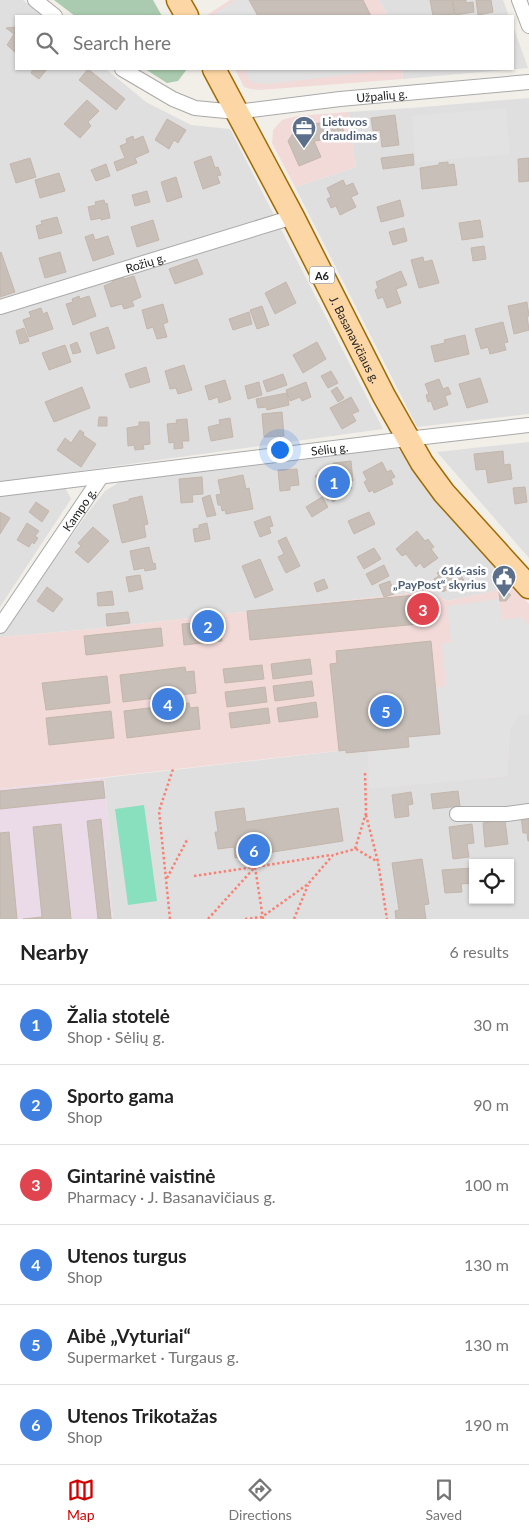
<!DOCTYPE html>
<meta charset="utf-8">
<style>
:root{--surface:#fff;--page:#f2f2f2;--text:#222;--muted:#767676;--line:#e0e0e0;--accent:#d40000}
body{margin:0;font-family:Lato,sans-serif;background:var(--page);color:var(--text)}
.controls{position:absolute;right:15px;bottom:15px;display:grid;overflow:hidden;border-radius:0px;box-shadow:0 1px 4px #0004}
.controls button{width:45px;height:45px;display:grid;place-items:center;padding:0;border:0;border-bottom:1px solid var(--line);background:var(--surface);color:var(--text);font:25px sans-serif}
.you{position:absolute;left:279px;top:449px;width:18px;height:18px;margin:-12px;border:4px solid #fff;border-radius:50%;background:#1a73e8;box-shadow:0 0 0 8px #1a73e833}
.badge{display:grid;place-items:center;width:32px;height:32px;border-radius:50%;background:var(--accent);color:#fff;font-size:16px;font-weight:700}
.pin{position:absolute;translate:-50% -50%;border:2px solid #fff;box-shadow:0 1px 5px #0006}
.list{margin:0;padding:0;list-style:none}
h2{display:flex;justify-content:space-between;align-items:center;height:65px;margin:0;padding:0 20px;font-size:21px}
h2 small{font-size:16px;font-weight:400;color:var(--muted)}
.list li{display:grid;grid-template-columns:32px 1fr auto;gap:15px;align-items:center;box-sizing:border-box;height:80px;padding:0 20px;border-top:1px solid var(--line)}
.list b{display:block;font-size:19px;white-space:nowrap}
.list p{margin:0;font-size:16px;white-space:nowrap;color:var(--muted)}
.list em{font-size:16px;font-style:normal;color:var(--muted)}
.icon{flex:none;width:28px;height:28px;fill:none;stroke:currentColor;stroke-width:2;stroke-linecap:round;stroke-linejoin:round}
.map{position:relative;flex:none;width:529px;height:919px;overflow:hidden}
.search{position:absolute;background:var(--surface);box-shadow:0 1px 4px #0004;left:15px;right:15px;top:15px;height:55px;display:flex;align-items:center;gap:12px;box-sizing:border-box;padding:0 18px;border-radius:0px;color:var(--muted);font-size:19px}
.sheet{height:545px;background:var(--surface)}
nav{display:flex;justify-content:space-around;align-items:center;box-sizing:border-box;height:70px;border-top:1px solid var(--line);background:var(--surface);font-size:14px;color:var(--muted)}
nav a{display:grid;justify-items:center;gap:2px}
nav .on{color:var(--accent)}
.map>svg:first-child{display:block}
</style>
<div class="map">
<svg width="529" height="919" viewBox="0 0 529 919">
<rect width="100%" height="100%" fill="#f2efe9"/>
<!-- residential -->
<path fill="#e0dfdf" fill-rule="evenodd" d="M0,0H23L42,16H16V69H106L146,102L191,125L230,129L383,429L0,482Z
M379,0H503L509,16H388Z
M513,26L528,68L403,79L402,69H513Z
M529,98V414L417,427L295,187L356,167L348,112L411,108Z
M529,442V558L437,452Z
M391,446L397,447L402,453L428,490L513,587L447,601L430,591L93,629L0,637V635L93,506L105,491L118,483L132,477Z
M65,487L71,499L0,607V496Z
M529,713V919H113L105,840L110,839L104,778L346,750V753L368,751L370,788L507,776L510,728L519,715ZM473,863H510V900H473Z"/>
<!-- commercial -->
<path fill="#f2dad9" d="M230,0H379L388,16H208L207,15Z
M235,69H402L403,79L260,90L250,89L244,87Z
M348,112L356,167L295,187L272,143L273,130L282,120L297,116Z
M513,587L529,604V713L519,715L510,728L507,776L370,789L368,751L346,753L345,750L0,789V637L93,629L430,591L447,601Z"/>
<!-- industrial -->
<path fill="#ebdbe8" d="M104,778L110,839L105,841L113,919H0V789Z"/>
<!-- cemetery -->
<path fill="#aacbaf" d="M54,0H153L162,16H75Z
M145,69H187L178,81L167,83Z"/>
<!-- pitch -->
<path fill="#88e0be" d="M144,805L157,901L128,905L115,809Z"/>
<!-- parking -->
<path fill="#e2e2e2" d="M235,0H249L257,16H216L215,14Z
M244,69H398L267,84L251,82Z
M506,108L510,154L416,162L412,116Z
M499,599L502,620L521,617L529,625V713L519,715L510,728L507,776L370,789L368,751L409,747L408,737L435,688L446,686L442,644L451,642L447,606Z"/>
<!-- building -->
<path fill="#c7bfb8" stroke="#c4b6ab" d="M249,0H363L371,16H258Z
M430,0H452L454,14L433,16Z
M453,0H466V3L473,2L474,12L455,15Z
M476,0H491L493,12L478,15Z
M16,27V53L7,45L14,34L6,28Z
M33,69H47L39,79L31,73Z
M88,69L125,99L116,110L79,80Z
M87,100L99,111L88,122L91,126L80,138L64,124Z
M395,115L399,145L382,147L380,130L373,131L371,118Z
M167,119L186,130L178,143L174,140L169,149L155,140Z
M342,120L344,137L314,141L321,157L299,166L288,141L298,126Z
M133,136L134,140L143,136L149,152L135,158L137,163L117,171L114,162L125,158L120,146L127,143L126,139Z
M413,154L414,165L383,169L381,158Z
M211,156L215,168L218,167L221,175L217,176L220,183L203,189L194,162Z
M30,158L36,177L16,183L10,164Z
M529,158V181L519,182L518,159Z
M448,162V165L454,164L457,185L422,189L420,168L439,165V163Z
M106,164L110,176L96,181L91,170Z
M59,173L65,191L40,198L35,180Z
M176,177L182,197L167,202L161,182Z
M343,180L346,186L353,183L358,194L351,197L356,207L340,215L336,206L331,208L327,199L331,197L327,188Z
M147,191L150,202L135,206L132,195Z
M104,200L105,204L107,203L110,218L101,220V218L91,220L88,207L96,205L95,202Z
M400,200L404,216L381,222L377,207Z
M57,217L62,233L39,239L36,226L42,224L41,221Z
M153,220L159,240L137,247L131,227Z
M480,220L483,237L462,240L459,223Z
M404,228L407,241L393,245L389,232Z
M93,234L95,240L108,236L114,254L93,261L85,237Z
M484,246L486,259L473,261L471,248Z
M1,252L15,292L0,297V253Z
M60,252L66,272L45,278L39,258Z
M423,257L424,262L432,260L439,283L419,288L411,260Z
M197,259L203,274L175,284L169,269Z
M401,271L407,285L396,289L401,303L387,308L383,297L378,299L375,290L378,288L376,282Z
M122,275L124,279L134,276L141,297L132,301L134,306L124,309L122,304L111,307L104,286L113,282L112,278Z
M286,282L296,303L275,314L265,293Z
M79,296L80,299L89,296L96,316L73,325L66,304L73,302L72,299Z
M527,302L529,316H527L529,330L514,334L508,306Z
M163,304L168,322L163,324L167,337L157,339L153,327L147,329L142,310Z
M262,306L269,325L257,329L250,310Z
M41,308L43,314L47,312L53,329L29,337L23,320L31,317L29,312Z
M249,312L252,324L233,330L229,319Z
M503,322L508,342L504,343L506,350L490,354L488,347L481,349L475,329Z
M108,327L115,348L97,354L90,333Z
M24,328L29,341L20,344L16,331Z
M465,335L469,354L435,362L431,346L445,343L444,340Z
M77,342L81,352L73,354L70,345Z
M317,342L326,359L303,373L293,355Z
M65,345L71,362L49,370L42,353Z
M184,365L192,390L178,394L176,388L170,389L165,371Z
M146,367L150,382L130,388L125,374Z
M331,371L338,383L328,388L321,376Z
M283,374L287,385L267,392L263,381Z
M480,378L488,402L467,408L459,384Z
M439,379L443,389L448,387L451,394L445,396L448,405L434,410L431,401L428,402L426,395L429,394L425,384Z
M225,380L231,399L219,403L218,397L209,400L205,386Z
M259,382L262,395L248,399L245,386Z
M306,382L311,397L302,401L300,397L290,401L286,390Z
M82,387L90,408L54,422L45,402Z
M337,387L344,398L338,402L331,391Z
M287,393L289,405L267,410L266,407L258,408L256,399Z
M351,397L359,411L352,414L356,421L342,429L330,408Z
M282,412L284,436L264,437L262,414Z
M99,417H107V426H98Z
M230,418L233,437L211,441L208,427L220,424L219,420Z
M187,419L189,441H182L183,448L174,449V442L169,443L167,424L177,423L176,420Z
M139,422H149L150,444L143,445L144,449L135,450L134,445L128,446L127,428L139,426Z
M80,430L84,433L83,435L96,444L81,467L57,450L65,438L71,443Z
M503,451L504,465L510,464L512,479L488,483L486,469L476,470L474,454Z
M351,461L353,481L347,482L352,488L333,502L330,498L328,500L321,490L323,489L315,476L334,463Z
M382,462L387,472L391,470L395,477L391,479L393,484L374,493L373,490L369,492L364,482L367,480L363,472Z
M297,469L299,485L290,486V490L280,491L278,470Z
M243,475L246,489L249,488L253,509L226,514L225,510L222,511L221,505H218L216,495L221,494L218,480Z
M202,477L203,494L192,495L193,502L181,503L179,479Z
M525,487L527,502L515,504L513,488Z
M210,495L216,515L207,517L202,498Z
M142,496L148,524L144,525L146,537L122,543L113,505L129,501V499Z
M322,497L328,507L312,517L306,507Z
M36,502L49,511L42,522L29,512Z
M0,512L10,518L0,534Z
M369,512L375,524L354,534L348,521Z
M270,516L273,526L269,527L271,533L260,537L254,522Z
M27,523L39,531L35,536L38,538L34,544L32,542L29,547L17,540Z
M207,523L210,539L195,542L193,529L199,528V525Z
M93,527L109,541L88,563L75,552L81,546L78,543Z
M417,531L425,541L428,539L434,547L431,549L438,558L424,568L420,563L416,567L406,554L402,556L396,549Z
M286,537L300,566L286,573L278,557L284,554L278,541Z
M149,547L153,564L155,563L156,569L145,571L144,568L134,570L130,551Z
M374,548L381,559L364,569L357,557Z
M260,559L273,590L255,598L242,566Z
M384,565L389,576L372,585L366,574Z
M455,566L465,582L453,590L451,587L443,592L434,579L439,576L437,573L445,568L447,571Z
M140,575L143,589L129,592L126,577Z
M324,579L328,588L317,592L314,583Z
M390,581L394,594L384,597L379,585Z
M47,587L63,599L53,612L37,601Z
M505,590L511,595L506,601H500L499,592H504Z
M112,591L114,605L98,606L97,593Z
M427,594L429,623L250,640L247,611Z
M128,612L130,623L107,626L106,614Z
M220,616L222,641L184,645L182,624L194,623V618Z
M161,628L163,646L86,655L84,636Z
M431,641L440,734L408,737L409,747L346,753V750L339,751L330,664L337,663L336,651Z
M310,659L312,674L273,679L271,664Z
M262,665L264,679L225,683L223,669Z
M185,667L186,672L194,671L196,693L123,702L120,675Z
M107,676L110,703L46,710L42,683Z
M312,681L314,696L275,701L273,686Z
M265,687L267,702L227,707L225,692Z
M316,702L318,717L279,722L277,708Z
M189,703L190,708L198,707L200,729L127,738L124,711Z
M268,708L270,723L231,728L229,713Z
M111,711L114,738L49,745L46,718Z
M103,781L105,798L0,809V791Z
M458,791L460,806L433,809L431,794Z
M411,792L413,804L408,805L409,816L395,818L392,795Z
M244,808L246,822L338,808L343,841L235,858L234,847L218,849L215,832H218L215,812Z
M529,815V841H528L527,833H523L521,816Z
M101,819L111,919H98L87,821Z
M505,820L508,844L485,847L483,823Z
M61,824L71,919H23L42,917L33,827Z
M472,824L474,843L467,844L469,857L453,859L449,827Z
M9,832L17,919H0V833Z
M422,859L429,904L424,905L426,919H396L395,911L399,910L392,863Z
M473,868V883L461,884L462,892L445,893L442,870Z"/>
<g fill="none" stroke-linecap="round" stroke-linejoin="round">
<defs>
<g id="minor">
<path d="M35,0L55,16"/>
<path d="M519,0L529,26"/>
<path id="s1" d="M122,69L173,99L195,108L236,112L340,99L529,82"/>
<path id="s2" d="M0,307L293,217"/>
<path id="s3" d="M0,489L407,439L529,425"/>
<path id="s4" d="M0,626L101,477"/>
<path d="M457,814H507L529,811"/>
</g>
<g id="primary">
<path d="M178,0L187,16"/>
<path id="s5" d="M214,69L293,217L384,396L422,463L444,493L529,587"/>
</g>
</defs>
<!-- minor casing -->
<use href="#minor" stroke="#a9a9a9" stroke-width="16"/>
<!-- primary casing -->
<use href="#primary" stroke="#a06b00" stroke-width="25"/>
<!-- path -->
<path stroke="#fa8072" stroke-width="2.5" stroke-dasharray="2.5 2.5" stroke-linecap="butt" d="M366,815L378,862L387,919
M356,849L378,862
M194,876L254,867
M167,878L188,838
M170,919L159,811L173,769
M208,919L255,867
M245,919L262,917L308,884L333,855L355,849L366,813L365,773
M263,919L255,867L331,855
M294,919L308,885"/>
<!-- minor -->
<use href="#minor" stroke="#fff" stroke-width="14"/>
<!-- primary -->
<use href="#primary" stroke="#fcd6a4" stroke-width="22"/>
</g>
<!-- icons -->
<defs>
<symbol id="office-pin" viewBox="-11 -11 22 30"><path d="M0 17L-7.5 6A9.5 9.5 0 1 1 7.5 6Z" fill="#5c6f8a" stroke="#fff"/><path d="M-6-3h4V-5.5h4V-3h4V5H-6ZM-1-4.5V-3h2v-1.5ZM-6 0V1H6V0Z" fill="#fff"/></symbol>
<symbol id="civic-pin" viewBox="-11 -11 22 30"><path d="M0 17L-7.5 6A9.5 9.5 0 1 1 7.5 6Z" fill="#5c6f8a" stroke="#fff"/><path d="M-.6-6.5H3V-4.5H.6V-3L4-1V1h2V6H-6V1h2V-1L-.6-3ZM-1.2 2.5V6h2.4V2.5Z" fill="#fff"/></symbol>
</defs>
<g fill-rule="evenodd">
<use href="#office-pin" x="290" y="114" width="28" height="38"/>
<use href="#civic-pin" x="490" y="563" width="28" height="38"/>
</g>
<g text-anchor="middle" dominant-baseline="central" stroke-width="5" stroke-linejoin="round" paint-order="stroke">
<!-- shield labels -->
<rect fill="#fff" stroke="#646464" stroke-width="1" x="309.5" y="266.5" width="25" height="17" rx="4"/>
<g font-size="11" font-weight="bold" fill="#222">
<text x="322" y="275">A6</text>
</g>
<!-- street labels -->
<g font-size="12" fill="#222" stroke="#fff">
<text stroke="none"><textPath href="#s1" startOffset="271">Užpalių g.</textPath></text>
<text stroke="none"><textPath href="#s2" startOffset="152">Rožių g.</textPath></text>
<text stroke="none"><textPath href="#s5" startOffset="305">J. Basanavičiaus g.</textPath></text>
<text stroke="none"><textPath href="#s3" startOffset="332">Sėlių g.</textPath></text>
<text stroke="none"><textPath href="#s4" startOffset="141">Kampo g.</textPath></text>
</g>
<!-- service labels -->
<g font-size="12" font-weight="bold" fill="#4e5e75" stroke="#fff" text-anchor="start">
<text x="322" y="121">Lietuvos<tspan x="322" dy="14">draudimas</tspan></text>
<text x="486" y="570" text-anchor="end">616-asis<tspan x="486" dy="14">„PayPost“ skyrius</tspan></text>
</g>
</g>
</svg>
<div class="controls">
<button><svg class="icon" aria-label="locate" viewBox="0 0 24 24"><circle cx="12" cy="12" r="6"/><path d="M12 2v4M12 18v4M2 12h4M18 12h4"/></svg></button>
</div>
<div class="you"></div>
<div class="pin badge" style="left:334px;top:482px;background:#3f7fe0">1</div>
<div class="pin badge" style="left:208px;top:626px;background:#3f7fe0">2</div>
<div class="pin badge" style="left:423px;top:609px;background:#e0444e">3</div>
<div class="pin badge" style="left:168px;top:704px;background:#3f7fe0">4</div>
<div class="pin badge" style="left:386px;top:711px;background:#3f7fe0">5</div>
<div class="pin badge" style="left:254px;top:850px;background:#3f7fe0">6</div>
<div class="search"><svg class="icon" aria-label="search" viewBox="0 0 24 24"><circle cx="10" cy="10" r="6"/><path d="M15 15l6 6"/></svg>Search here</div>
</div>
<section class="sheet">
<h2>Nearby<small>6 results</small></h2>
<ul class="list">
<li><span class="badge" style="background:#3f7fe0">1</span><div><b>Žalia stotelė</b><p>Shop · Sėlių g.</p></div><em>30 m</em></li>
<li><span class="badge" style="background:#3f7fe0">2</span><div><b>Sporto gama</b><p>Shop</p></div><em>90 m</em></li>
<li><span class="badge" style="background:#e0444e">3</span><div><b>Gintarinė vaistinė</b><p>Pharmacy · J. Basanavičiaus g.</p></div><em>100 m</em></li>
<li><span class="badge" style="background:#3f7fe0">4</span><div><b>Utenos turgus</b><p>Shop</p></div><em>130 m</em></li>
<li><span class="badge" style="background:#3f7fe0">5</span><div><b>Aibė „Vyturiai“</b><p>Supermarket · Turgaus g.</p></div><em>130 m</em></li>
<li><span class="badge" style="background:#3f7fe0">6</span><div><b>Utenos Trikotažas</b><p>Shop</p></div><em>190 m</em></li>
</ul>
</section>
<nav>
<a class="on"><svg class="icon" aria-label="map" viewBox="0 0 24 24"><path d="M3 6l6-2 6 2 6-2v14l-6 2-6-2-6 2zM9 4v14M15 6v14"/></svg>Map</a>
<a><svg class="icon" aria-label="directions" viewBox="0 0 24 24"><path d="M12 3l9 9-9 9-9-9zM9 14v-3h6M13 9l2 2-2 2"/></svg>Directions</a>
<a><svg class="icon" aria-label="saved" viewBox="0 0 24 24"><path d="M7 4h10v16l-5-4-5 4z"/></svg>Saved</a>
</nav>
